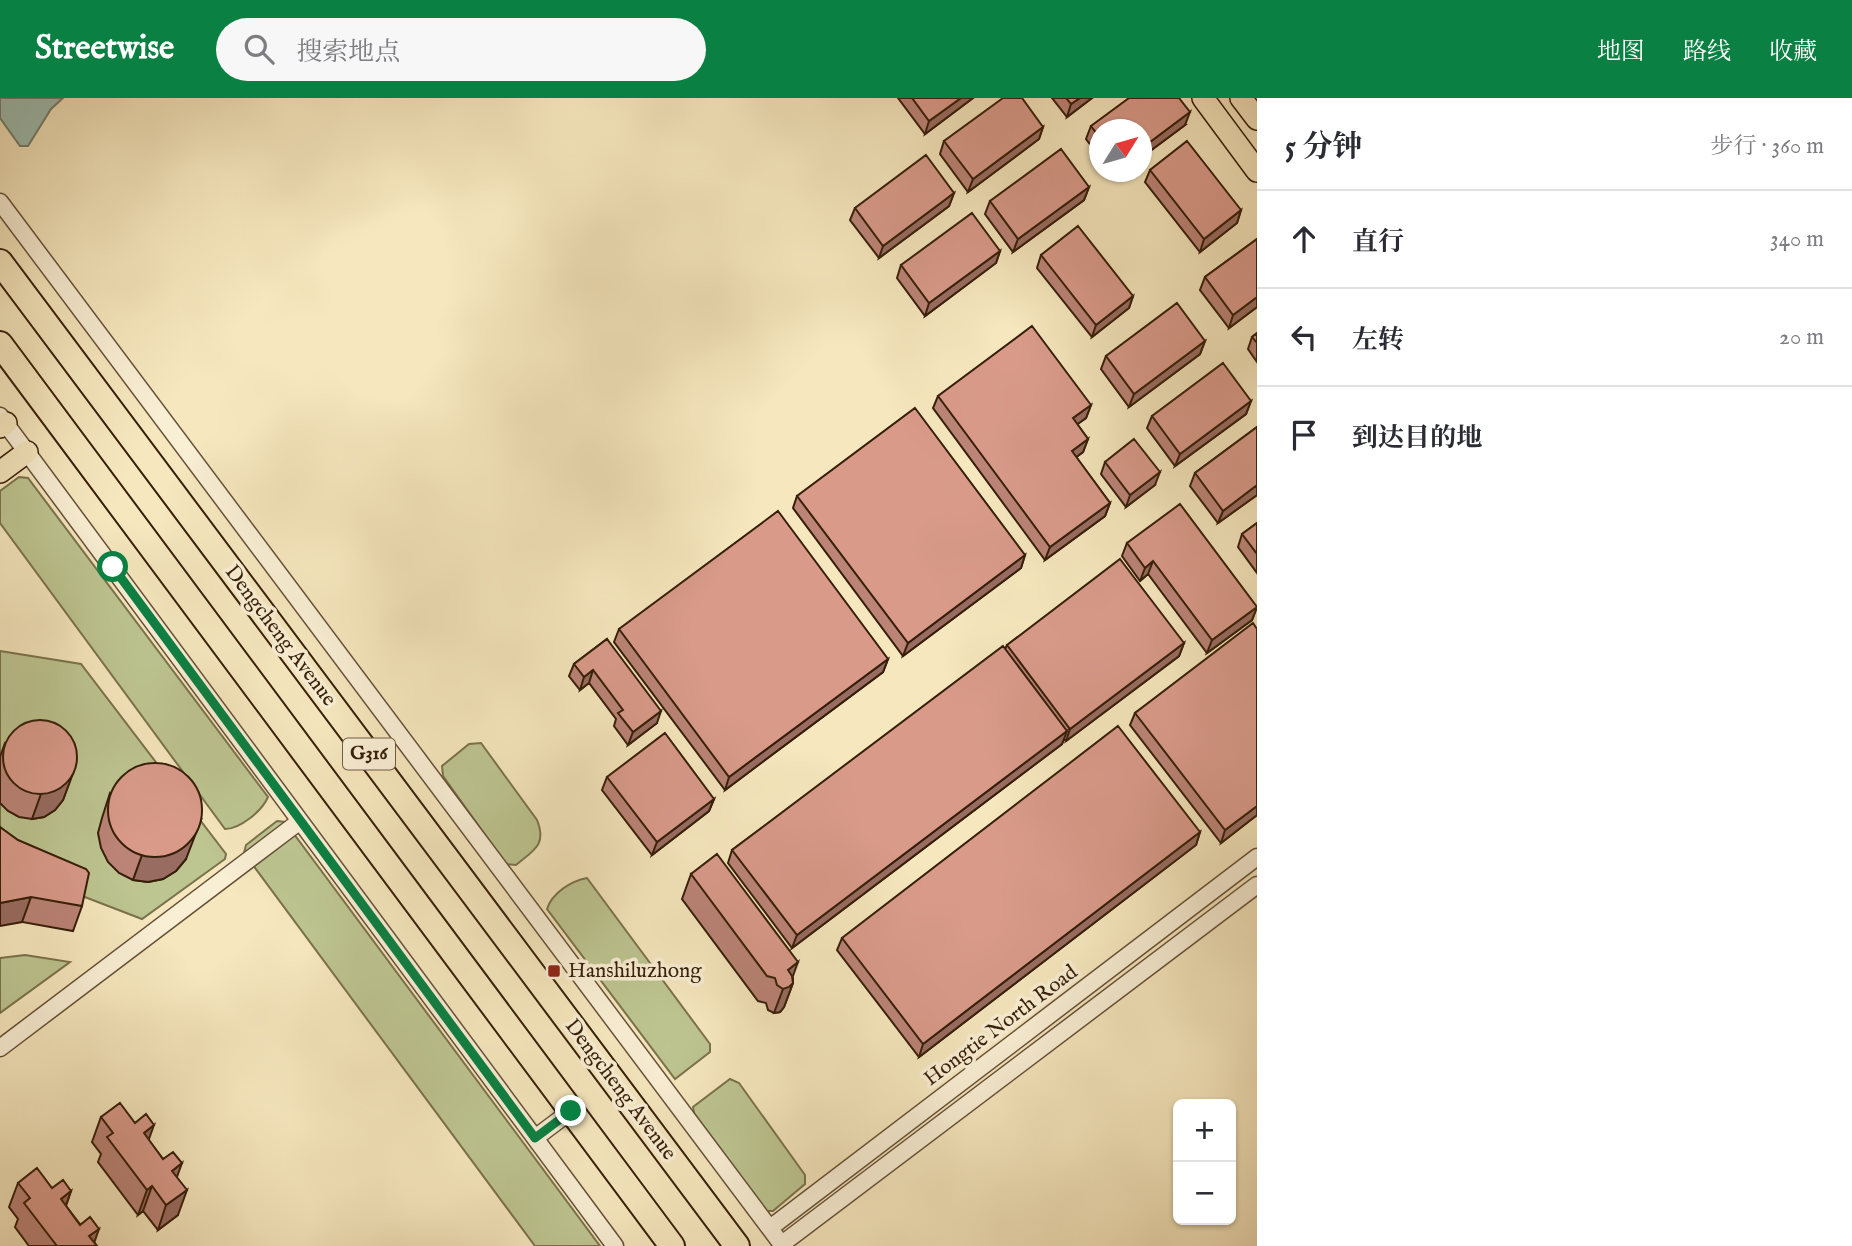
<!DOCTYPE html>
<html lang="zh">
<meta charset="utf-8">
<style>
:root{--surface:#fff;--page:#f7f7f7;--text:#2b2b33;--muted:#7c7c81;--line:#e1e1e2;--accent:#0b8043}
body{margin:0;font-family:"IM FELL English","Noto Serif SC",serif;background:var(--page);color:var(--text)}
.controls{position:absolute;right:21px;bottom:21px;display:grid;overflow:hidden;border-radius:10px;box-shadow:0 2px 5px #0004}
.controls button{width:63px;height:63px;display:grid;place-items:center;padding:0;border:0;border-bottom:2px solid var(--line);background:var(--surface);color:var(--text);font:35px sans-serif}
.compass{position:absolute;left:1089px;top:21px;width:63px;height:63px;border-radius:50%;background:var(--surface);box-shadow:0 2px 5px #0004;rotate:53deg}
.stop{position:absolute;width:21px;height:21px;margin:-16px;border:5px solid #0b8043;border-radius:50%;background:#fff}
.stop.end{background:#0b8043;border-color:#fff;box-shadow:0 2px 7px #0008}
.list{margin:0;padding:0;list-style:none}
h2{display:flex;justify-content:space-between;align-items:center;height:91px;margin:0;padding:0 28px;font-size:30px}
h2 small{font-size:23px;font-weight:400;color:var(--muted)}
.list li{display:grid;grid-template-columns:46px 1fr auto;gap:21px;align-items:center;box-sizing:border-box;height:98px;padding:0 28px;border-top:2px solid var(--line)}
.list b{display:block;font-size:26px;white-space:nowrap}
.list em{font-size:23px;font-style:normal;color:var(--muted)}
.icon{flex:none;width:38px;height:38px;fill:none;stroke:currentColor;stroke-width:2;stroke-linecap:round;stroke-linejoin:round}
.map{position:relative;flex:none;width:1257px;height:1148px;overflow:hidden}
header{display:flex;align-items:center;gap:42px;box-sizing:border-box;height:98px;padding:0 35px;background:var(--accent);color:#fff}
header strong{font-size:33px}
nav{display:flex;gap:38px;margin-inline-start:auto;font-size:24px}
.search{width:490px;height:63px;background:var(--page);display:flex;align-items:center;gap:18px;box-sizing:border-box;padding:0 24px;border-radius:38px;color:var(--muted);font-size:26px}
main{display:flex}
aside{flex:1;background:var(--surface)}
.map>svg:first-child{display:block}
</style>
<header>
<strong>Streetwise</strong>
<div class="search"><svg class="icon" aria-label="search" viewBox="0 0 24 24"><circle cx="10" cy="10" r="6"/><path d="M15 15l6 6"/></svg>搜索地点</div>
<nav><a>地图</a><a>路线</a><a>收藏</a></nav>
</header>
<main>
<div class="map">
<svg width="1257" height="1148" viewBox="0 0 1257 1148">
<rect width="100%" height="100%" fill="#f6e7be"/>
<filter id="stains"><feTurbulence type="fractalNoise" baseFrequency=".00286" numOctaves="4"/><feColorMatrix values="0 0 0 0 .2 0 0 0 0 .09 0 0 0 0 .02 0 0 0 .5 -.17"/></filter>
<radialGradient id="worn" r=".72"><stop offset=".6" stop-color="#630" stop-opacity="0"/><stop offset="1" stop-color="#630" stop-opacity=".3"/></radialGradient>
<!-- green -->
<path fill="#bdc591" stroke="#7a724c" stroke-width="2" d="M19,379L28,380L268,699C262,713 240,731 225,731L0,425V393Z
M0,553L81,566L226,756L225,761L142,821L77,796L0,760Z
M481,645L537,722C547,747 534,752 516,767L506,766L443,678L442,668L469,646Z
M277,723L285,724L600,1148H535L244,755L246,747Z
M587,780L710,946V954L675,981L547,811C552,795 571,783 587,780Z
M25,857L70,864L0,915V860Z
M730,981L739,985L805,1077V1086L773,1113H766L694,1015L693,1009Z"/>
<!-- water -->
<path fill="#9dbfb2" stroke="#747f6e" stroke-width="2" d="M0,0H63L51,11L28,48H20L0,20Z"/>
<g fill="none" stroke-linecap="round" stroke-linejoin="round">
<defs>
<path id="minor" d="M0,104L783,1148
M0,318L615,1148
M0,950L300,723
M535,1040L571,1013
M770,1130L1257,759
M782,1146L1257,787"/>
<path id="major" d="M1203,0L1257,73
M1241,0L1257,21
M0,329L6,325
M0,374L27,354"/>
<path id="highway" d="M0,164L737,1148
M0,246L672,1148"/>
</defs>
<!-- minor casing -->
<use href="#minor" stroke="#665036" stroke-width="19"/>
<!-- major casing -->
<use href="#major" stroke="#361e08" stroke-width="24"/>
<!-- highway casing -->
<use href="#highway" stroke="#361e08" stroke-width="28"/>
<!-- minor -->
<use href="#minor" stroke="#f9efd5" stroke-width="16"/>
<!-- major -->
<use href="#major" stroke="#f6e7be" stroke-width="21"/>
<!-- highway -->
<use href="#highway" stroke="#f6e7be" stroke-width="24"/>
</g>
<!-- wall -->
<path fill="#bb8477" stroke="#361e08" stroke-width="2" d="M898,0H973L925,36Z
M1052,0H1092L1067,19Z
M1185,27L1142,59V32H1100V59L1086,41L1091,28Z
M1043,29L1039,41L968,94L940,56L944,43Z
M1150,72L1241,112L1237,125L1200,154L1145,84Z
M1110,74H1122L1114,79Z
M1089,89L1084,102L1013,154L985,116L990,103Z
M954,95L949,108L879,160L850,122L855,110Z
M1257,141V209L1229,230L1200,192L1205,179Z
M1000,153L996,165L925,218L897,180L901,167Z
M1041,157L1133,198L1129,210L1092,239L1037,170Z
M1257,235V264L1248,251L1252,239Z
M1205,243L1200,256L1129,309L1101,271L1106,258Z
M938,298L1091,307L1086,320L1077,326L1088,341L1083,354L1076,359L1110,405L1105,418L1045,462L933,310Z
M1251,303L1246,316L1175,368L1147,330L1152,318Z
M1257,329V397L1218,425L1190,388L1195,375Z
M1105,364L1155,387L1126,409L1101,376Z
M797,398L1025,457L1021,470L903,558L793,410Z
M1257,425V475L1238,449L1242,436Z
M1127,445L1257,509L1252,522L1207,555L1148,476L1140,483L1122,458Z
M619,531L888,561L883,574L725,692L614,544Z
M1257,531V717L1221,745L1130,627L1135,615Z
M607,541L657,625L628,647L614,628L616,621L589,585L580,592L569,578L574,566Z
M1184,545L1179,558L1066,643L1064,641L1062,646L792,850L728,765L732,752L1005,551L1007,547Z
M5,645L76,666L63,702L55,712L44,719L32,721L19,719L8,713L0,705V659Z
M607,679L714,701L709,713L652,757L602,692Z
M110,695L186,761L176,773L163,781L148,784L133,782L119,775L108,764L101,750L98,735L102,720Z
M0,729L82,808L73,833L22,824Z
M1200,734L1196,747L919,959L837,852L842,840Z
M691,776L793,880V885L784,909L780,914L774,915L768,912L766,905L758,903L682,801Z
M101,1019L135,1025L177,1079L178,1117L158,1132L143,1113L138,1117L98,1064L101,1056L92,1044Z
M18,1085L71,1093L66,1108L97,1148H29L15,1129L18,1121L9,1109Z"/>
<!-- shaded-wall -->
<path fill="#986c61" stroke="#361e08" stroke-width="2" d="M961,0H973L925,36L929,23Z
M1080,0H1092L1067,19L1071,6Z
M1190,14L1185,27L1142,59V50Z
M1043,29L1039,41L968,94L973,81Z
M1116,74H1122L1114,79Z
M1089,89L1084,102L1013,154L1018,141Z
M954,95L949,108L879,160L883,148Z
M1241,112L1237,125L1200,154L1204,141Z
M1000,153L996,165L925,218L929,205Z
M1133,198L1129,210L1092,239L1096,227Z
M1257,199V209L1229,230L1233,217Z
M1205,243L1200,256L1129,309L1134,296Z
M1251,303L1246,316L1175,368L1180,356Z
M1091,307L1086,320L1068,333L1073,320Z
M1088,341L1083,354L1067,366L1072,353Z
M1160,374L1155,387L1126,409L1130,397Z
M1257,387V397L1218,425L1223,413Z
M1110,405L1105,418L1045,462L1050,449Z
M1025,457L1021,470L903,558L908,545Z
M1153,463L1148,476L1140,483L1145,470Z
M1257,509L1252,522L1207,555L1212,542Z
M1184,545L1179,558L1066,643L1070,631Z
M888,561L883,574L725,692L729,679Z
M593,572L589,585L580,592L584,579Z
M661,613L657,625L628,647L633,634Z
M1067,633L1062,646L792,850L797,837Z
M72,678L63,702L55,712L44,719L32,721L41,696Z
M714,701L709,713L652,757L657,744Z
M1257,708V717L1221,745L1225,732Z
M201,722L186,761L176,773L163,781L148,784L133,782L142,757Z
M1200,734L1196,747L919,959L923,946Z
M31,799L22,824L0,828V805Z
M798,864L789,889L793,885L784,909L780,914L774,915L783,891L788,872Z
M154,1027L145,1052L144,1035Z
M182,1065L173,1090L172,1073Z
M152,1088L143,1113L138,1117L147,1092Z
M187,1092L178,1117L158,1132L166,1107Z
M71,1093L62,1118L61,1101Z
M99,1131L93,1148L89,1138Z"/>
<!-- building -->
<path fill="#d99a8a" stroke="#361e08" stroke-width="2" d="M912,0H961L929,23Z
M1003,0H1022L1043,29L973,81L944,43Z
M1066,0H1080L1071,6Z
M1129,0H1179L1190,14L1142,50V32H1100V40L1091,28Z
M1187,43L1241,112L1204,141L1150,72Z
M1061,51L1089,89L1018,141L990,103Z
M926,57L954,95L883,148L855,110Z
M972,115L1000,153L929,205L901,167Z
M1078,128L1133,198L1096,227L1041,157Z
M1257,141V199L1233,217L1205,179Z
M1177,205L1205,243L1134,296L1106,258Z
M1032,228L1091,307L1073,320L1088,341L1072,353L1110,405L1050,449L938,298Z
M1257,235V245L1252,239Z
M1223,265L1251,303L1180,356L1152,318Z
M915,310L1025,457L908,545L797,398Z
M1257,329V387L1223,413L1195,375Z
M1134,341L1160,374L1130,397L1105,364Z
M1180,406L1257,509L1212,542L1153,463L1145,470L1127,445Z
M778,413L888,561L729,679L619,531Z
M1257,425V456L1242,436Z
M1120,461L1184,545L1070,631L1007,547Z
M1253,525L1257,531V708L1225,732L1135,615Z
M607,541L661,613L633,634L618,615L623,612L593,572L584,579L574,566Z
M1003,548L1067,633L797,837L732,752Z
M3 659a37 37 0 1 1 74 0a37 37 0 1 1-74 0Z
M1118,628L1200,734L923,946L842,840Z
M665,635L714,701L657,744L607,679Z
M108 712a47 47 0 1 1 94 0a47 47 0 1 1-94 0Z
M0,729L18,742L86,771L89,775L82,808L31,799L0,805Z
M717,756L798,864L788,872L792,878L793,885L789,889L783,891L777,887L775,880L767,878L691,776Z
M120,1005L135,1025L146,1016L154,1027L144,1035L163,1061L173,1054L182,1065L172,1073L187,1092L166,1107L152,1088L147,1092L107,1039L113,1035L101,1019Z
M37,1070L52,1090L63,1082L71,1093L61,1101L80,1127L90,1119L99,1131L89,1138L97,1148H57L24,1105L30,1100L18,1085Z"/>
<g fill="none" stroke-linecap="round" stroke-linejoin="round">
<!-- route -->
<path stroke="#0b8043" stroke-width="9" d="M113,469L535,1040L571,1013"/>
</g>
<!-- markers -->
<rect fill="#8f2418" stroke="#f9efd5" stroke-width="2.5" x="547" y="866" width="14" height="14" rx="3.5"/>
<g text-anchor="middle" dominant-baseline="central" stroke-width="7" stroke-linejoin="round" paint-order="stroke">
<!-- shield labels -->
<rect fill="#f9efd5" stroke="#705d46" stroke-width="2" x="343" y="640.5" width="52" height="31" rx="5"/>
<g font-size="19" font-weight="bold" fill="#361e08">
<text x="369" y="656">G316</text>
</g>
<!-- street labels -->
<g font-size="21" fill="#361e08" stroke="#f9efd5">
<text transform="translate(280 538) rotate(53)">Dengcheng Avenue</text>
<text transform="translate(1001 928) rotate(-37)">Hongtie North Road</text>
<text transform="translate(620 992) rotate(53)">Dengcheng Avenue</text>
</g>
<!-- poi labels -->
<g font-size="21" fill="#361e08" stroke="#f9efd5" text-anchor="start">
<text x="568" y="873">Hanshiluzhong</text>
</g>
</g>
<rect width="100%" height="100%" filter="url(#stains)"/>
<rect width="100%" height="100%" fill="url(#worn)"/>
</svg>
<div class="controls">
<button>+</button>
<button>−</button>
</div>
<svg class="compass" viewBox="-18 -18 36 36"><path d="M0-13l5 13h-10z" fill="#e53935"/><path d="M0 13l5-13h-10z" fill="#7c7c81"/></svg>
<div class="stop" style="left:113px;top:469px"></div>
<div class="stop end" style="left:571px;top:1013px"></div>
</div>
<aside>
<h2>5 分钟<small>步行 · 360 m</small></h2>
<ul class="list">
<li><svg class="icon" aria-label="ahead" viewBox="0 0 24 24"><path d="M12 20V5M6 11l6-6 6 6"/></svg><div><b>直行</b></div><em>340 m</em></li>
<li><svg class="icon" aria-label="left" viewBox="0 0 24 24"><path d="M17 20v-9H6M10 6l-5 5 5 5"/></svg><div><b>左转</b></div><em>20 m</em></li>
<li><svg class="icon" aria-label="arrive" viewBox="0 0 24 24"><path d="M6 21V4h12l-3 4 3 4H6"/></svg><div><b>到达目的地</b></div></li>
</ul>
</aside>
</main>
